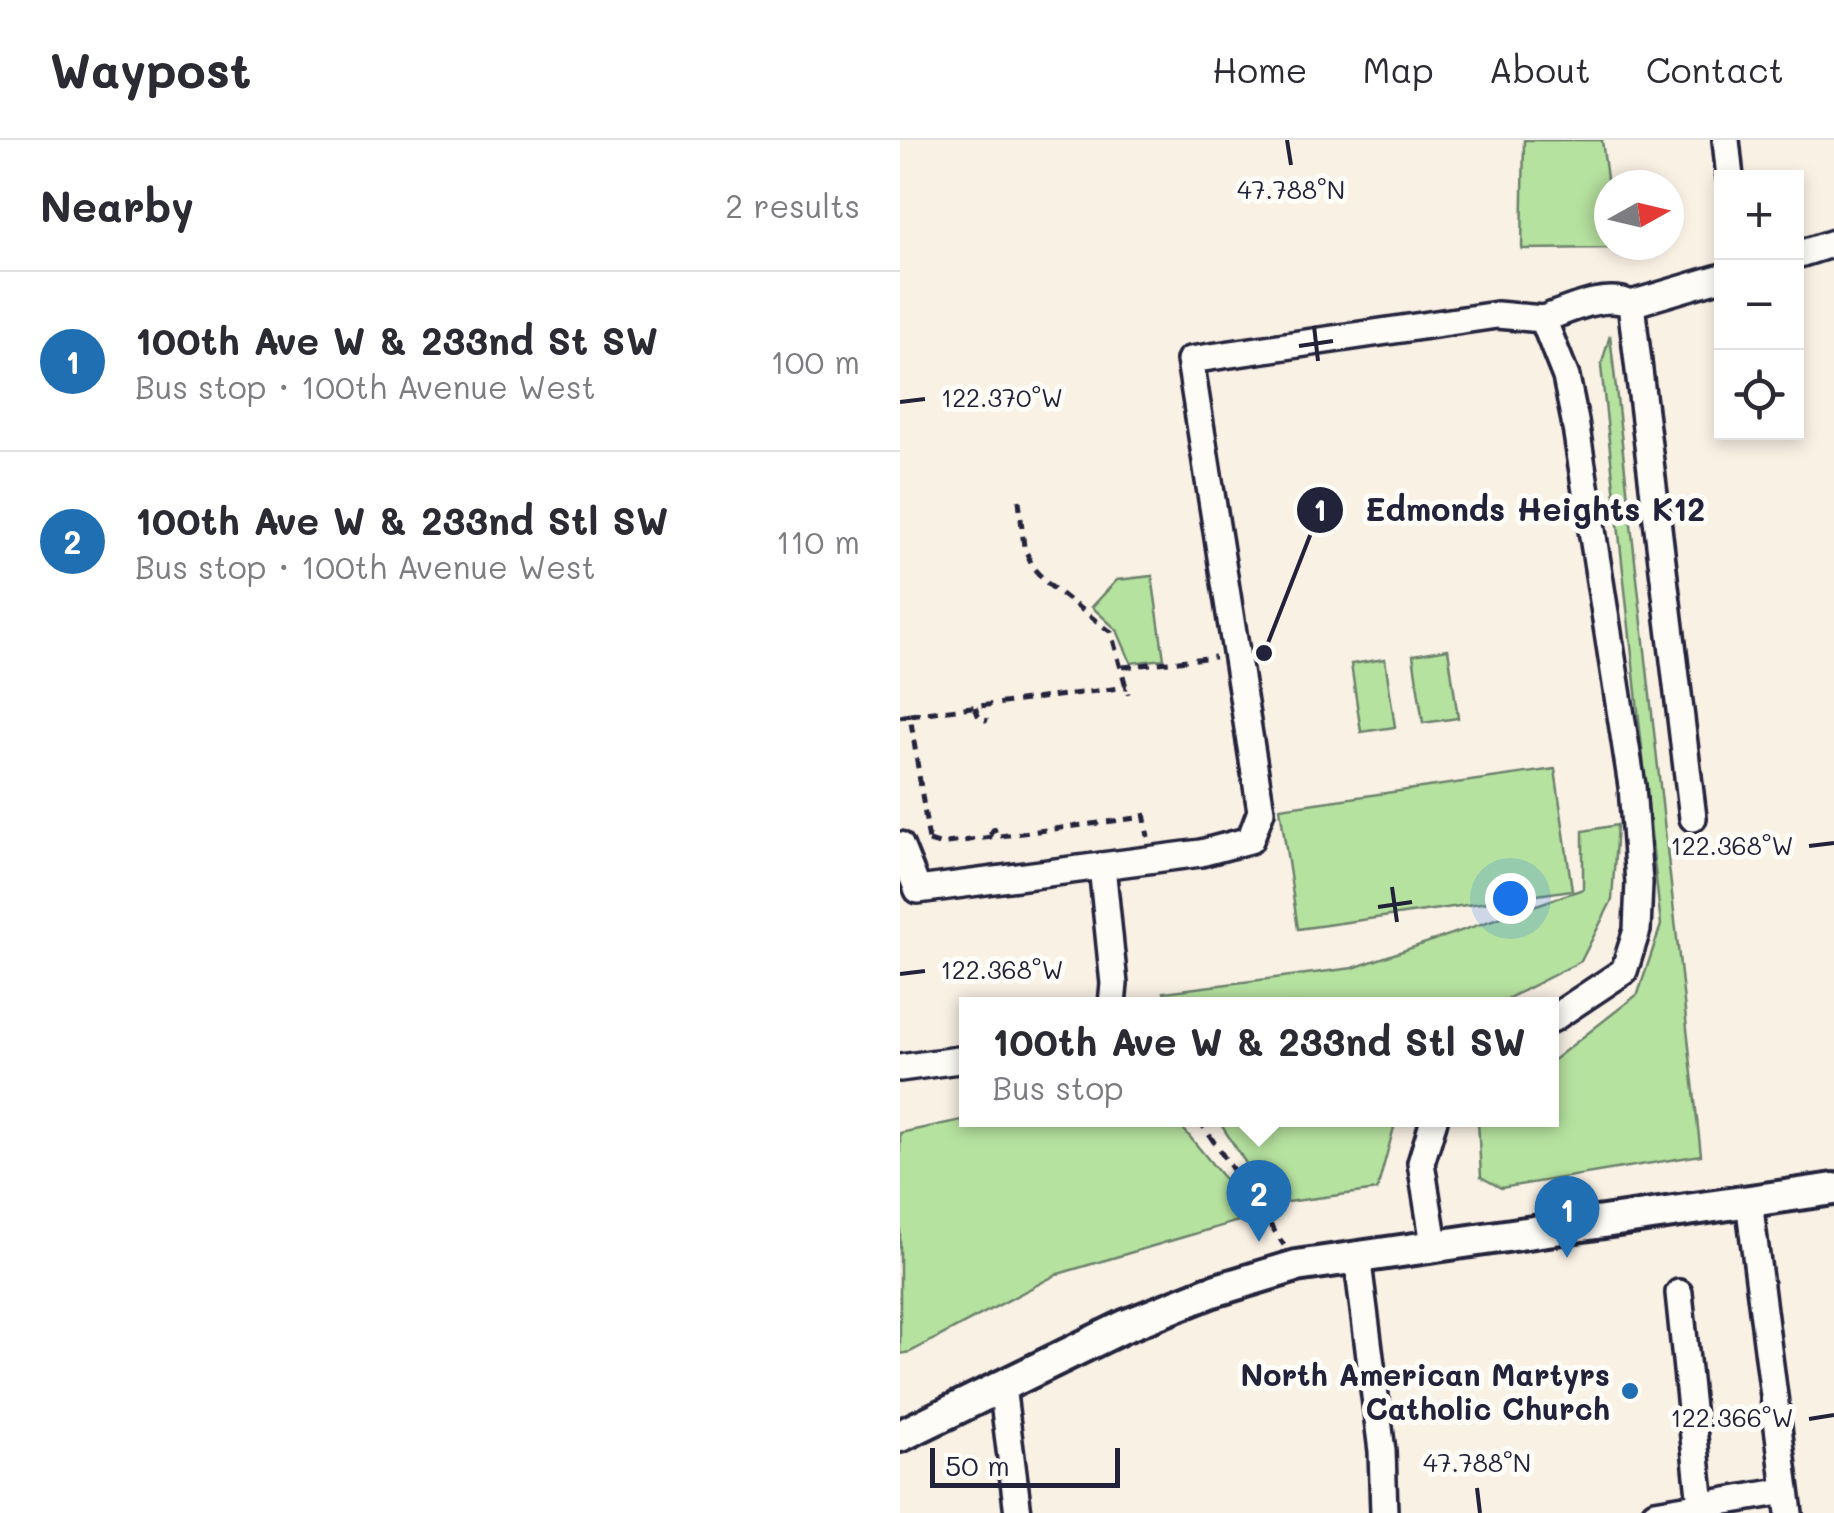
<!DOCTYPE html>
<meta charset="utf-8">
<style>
:root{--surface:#fff;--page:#f7f7f7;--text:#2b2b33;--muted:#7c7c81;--line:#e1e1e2;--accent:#1f6fb2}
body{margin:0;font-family:Mali,sans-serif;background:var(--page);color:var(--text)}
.controls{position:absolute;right:30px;top:30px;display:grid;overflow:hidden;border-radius:0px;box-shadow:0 5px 15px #0003}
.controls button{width:90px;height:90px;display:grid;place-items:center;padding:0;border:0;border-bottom:2px solid var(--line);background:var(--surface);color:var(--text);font:50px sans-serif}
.compass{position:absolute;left:694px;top:30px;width:90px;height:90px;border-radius:50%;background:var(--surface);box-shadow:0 5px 15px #0003;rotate:82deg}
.scale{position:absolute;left:30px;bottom:25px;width:190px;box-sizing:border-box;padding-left:10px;border:5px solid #22223b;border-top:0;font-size:28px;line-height:35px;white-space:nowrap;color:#22223b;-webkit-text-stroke:8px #fdfcf7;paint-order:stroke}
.you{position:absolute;left:610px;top:758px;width:35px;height:35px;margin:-25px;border:8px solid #fff;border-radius:50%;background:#1a73e8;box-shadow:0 0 0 15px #1a73e833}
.badge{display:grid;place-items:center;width:65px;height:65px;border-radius:50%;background:var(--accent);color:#fff;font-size:32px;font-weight:700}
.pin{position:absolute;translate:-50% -82px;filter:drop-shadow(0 2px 5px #0008)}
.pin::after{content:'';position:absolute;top:52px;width:35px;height:30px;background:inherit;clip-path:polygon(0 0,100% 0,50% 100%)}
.popup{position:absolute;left:59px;top:857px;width:600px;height:130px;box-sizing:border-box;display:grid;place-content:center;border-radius:0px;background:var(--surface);filter:drop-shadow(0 2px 8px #0005);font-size:32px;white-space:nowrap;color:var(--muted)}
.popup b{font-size:38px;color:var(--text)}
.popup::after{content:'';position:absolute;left:50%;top:100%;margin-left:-20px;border:20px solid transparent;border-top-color:var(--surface)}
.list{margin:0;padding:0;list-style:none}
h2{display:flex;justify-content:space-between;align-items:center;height:130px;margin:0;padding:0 40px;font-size:42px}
h2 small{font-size:32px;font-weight:400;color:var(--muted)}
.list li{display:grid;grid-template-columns:65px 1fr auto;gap:30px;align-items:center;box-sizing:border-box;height:180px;padding:0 40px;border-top:2px solid var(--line)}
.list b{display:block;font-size:38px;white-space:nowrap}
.list p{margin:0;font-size:32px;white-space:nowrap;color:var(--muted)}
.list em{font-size:32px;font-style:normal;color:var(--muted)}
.icon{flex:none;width:55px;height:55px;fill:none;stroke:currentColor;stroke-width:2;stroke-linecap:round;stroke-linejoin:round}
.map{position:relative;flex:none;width:934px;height:1373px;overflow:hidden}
header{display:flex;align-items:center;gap:60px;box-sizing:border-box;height:140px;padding:0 50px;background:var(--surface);border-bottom:2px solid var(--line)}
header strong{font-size:48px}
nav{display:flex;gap:55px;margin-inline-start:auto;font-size:35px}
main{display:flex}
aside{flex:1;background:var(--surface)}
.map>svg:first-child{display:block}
</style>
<header>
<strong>Waypost</strong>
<nav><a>Home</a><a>Map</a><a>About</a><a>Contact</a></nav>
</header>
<main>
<aside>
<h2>Nearby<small>2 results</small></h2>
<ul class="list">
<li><span class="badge">1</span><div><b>100th Ave W &amp; 233nd St SW</b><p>Bus stop · 100th Avenue West</p></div><em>100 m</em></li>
<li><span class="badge">2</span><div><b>100th Ave W &amp; 233nd Stl SW</b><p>Bus stop · 100th Avenue West</p></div><em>110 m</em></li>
</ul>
</aside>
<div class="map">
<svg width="934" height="1373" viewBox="0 0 934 1373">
<rect width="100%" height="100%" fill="#faf1e5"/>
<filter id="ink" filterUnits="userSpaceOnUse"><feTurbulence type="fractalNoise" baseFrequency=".01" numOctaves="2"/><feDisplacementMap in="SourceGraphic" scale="20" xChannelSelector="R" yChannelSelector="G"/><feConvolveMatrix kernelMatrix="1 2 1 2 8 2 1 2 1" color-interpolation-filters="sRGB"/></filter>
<g filter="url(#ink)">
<!-- green -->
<path fill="#b6e29f" stroke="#6c826d" stroke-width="2.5" d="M624,0H702L709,54V105H716V108L622,109Z
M710,195L801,1015L601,1048L581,1037L578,980H652V921L738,854L761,785L701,226Z
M252,436L264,519L231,523L217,490L192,467L217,440Z
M548,509L558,578L523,583L513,515Z
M485,519L495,587L461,592L451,524Z
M655,629L672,750L398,789L380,668Z
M717,685L712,760L681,821L597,864H267L264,852L453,828L683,749V691Z
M66,979L276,980L355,1076L158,1134L10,1212L0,1214V993Z
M318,980H496L477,1050L372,1064Z"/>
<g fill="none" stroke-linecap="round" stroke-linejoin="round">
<defs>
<path id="minor" d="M826,0L830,38
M896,115L934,103
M731,164L793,678
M731,164L822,137
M643,179C669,170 705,152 731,164
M0,705L18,750L301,713L350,700L361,671L290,220L597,175L643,179L666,237L675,281L732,646L739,743L737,790L724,831L652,879
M202,726L214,844L212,864
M0,928L66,919
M534,980L521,1023L534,1104
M849,1061L889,1373
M457,1115L482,1311L484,1373
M779,1153L801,1365
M102,1246L118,1373
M755,1373L886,1351"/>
<path id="major" d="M0,1296L225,1186L310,1152L396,1126L934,1049"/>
</defs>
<!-- minor casing -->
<use href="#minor" stroke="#22223b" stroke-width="32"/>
<!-- major casing -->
<use href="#major" stroke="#22223b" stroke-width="38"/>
<!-- path -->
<path stroke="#22223b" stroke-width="5" stroke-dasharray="10 8" stroke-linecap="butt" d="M119,360L124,407L134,429L149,445L211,492L228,554
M223,527L315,517
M75,567L79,578L88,581
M10,575L227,547
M0,577L10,575L29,701
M244,673L248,697
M90,695L93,690L103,687
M29,701L39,704L244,677
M299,980L384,1105"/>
<!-- minor -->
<use href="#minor" stroke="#fdfcf7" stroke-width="25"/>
<!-- major -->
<use href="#major" stroke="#fdfcf7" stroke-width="30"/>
</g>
</g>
<!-- ticks -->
<path fill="none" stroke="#22223b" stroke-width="4" d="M387,0L391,25M414,186L418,221M399,206L433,201M0,262L25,259M909,706L934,703M492,747L497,782M478,767L512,762M0,834L25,831M909,1279L934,1275M577,1348L580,1373"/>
<!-- markers -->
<circle fill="#1f6fb2" stroke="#fdfcf7" stroke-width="4" cx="730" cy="1251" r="10"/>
<g text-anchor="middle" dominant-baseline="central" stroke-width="10" stroke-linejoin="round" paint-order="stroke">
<!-- poi labels -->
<g font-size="30" font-weight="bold" fill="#22223b" stroke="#fdfcf7" text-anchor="end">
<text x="710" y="1234">North American Martyrs<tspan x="710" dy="34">Catholic Church</tspan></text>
</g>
</g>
<g font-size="25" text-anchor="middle" fill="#22223b" stroke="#fdfcf7" stroke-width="10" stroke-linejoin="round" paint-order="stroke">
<text x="391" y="59">47.788°N</text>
<text x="102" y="267">122.370°W</text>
<text x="832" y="715">122.368°W</text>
<text x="102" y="839">122.368°W</text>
<text x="832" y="1287">122.366°W</text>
<text x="577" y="1332">47.788°N</text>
</g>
<!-- callouts -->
<path fill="none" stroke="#22223b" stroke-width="4" d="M364 513L420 370"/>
<g fill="#22223b" stroke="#fdfcf7" stroke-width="4">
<circle cx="364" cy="513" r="10"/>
<circle cx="420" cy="370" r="25"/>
</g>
<g font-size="30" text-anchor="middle" font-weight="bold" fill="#fff">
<text x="420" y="381">1</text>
</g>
<g font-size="32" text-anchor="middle" font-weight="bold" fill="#22223b" stroke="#fdfcf7" stroke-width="10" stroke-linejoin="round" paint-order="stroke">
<text x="635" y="381">Edmonds Heights K12</text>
</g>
</svg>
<div class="controls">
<button>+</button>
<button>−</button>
<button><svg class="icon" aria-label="locate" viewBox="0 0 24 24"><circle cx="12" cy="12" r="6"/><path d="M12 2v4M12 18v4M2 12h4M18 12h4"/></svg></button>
</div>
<svg class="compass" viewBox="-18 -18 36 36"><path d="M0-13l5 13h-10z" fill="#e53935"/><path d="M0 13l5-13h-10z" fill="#7c7c81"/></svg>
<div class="scale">50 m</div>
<div class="you"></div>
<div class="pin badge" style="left:667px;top:1118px">1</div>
<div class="pin badge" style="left:359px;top:1102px">2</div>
<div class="popup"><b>100th Ave W &amp; 233nd Stl SW</b>Bus stop</div>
</div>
</main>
